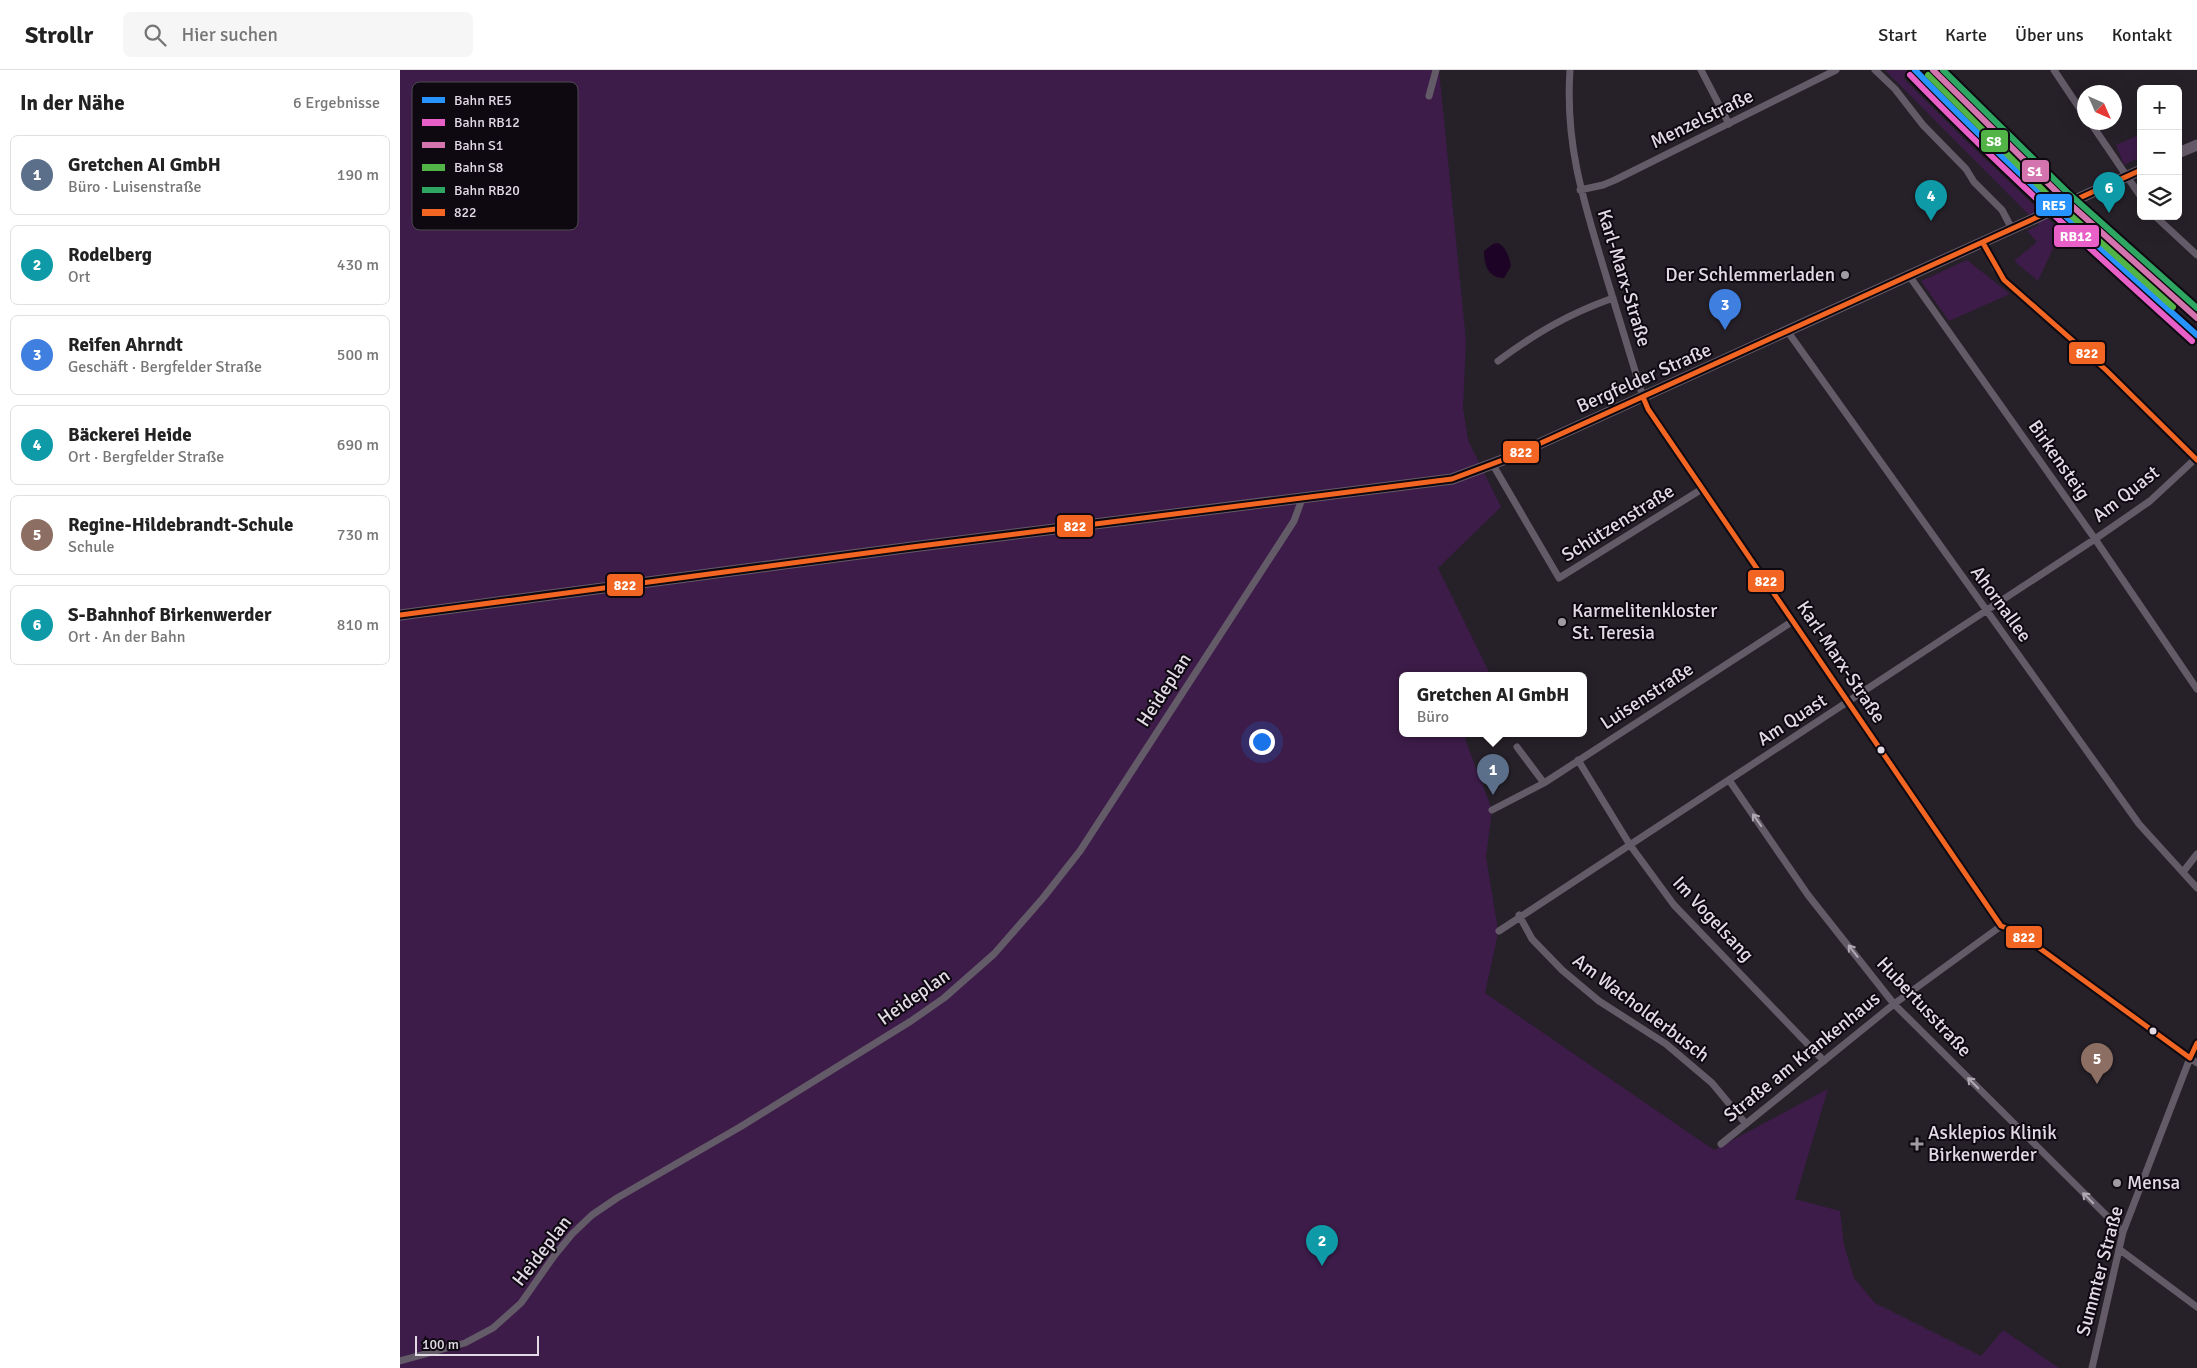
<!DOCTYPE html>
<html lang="de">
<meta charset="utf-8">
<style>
:root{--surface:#fff;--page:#f6f6f6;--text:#222;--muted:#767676;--line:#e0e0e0;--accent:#2563eb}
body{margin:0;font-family:Signika,sans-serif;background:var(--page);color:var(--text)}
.controls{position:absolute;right:15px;top:15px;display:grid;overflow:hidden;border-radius:8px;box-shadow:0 5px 20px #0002}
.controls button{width:45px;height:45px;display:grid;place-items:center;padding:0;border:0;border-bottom:1px solid var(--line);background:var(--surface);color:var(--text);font:25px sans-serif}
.compass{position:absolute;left:1677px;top:15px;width:45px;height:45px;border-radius:50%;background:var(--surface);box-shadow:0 5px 20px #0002;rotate:135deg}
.scale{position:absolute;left:15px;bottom:12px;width:124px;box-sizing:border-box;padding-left:5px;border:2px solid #e2dbe5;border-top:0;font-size:14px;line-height:18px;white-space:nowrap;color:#e2dbe5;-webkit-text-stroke:4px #0e0910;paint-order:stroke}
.you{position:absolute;left:861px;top:671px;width:18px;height:18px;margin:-12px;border:4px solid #fff;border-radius:50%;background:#1a73e8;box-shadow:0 0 0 8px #1a73e833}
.badge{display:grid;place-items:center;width:32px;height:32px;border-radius:50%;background:var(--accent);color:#fff;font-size:16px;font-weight:700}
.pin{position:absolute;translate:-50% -41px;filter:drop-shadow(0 1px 2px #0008)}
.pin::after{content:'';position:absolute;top:26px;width:18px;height:15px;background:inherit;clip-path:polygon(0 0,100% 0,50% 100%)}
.popup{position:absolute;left:999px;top:602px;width:188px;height:65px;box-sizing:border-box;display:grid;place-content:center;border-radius:8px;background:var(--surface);filter:drop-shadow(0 1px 4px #0005);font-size:16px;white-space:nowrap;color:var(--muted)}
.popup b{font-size:19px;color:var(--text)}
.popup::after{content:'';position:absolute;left:50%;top:100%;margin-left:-10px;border:10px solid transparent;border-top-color:var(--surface)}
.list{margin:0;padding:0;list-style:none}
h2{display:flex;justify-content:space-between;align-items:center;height:65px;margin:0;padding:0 20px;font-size:21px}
h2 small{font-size:16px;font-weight:400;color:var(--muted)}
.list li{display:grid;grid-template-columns:32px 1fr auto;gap:15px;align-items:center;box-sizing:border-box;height:80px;margin:0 10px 10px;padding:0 10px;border:1px solid var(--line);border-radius:8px}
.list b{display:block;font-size:19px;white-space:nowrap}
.list p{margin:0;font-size:16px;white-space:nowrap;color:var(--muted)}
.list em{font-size:16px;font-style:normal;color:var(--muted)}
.icon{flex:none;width:28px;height:28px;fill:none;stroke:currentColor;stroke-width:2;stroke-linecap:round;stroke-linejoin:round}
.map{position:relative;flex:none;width:1797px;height:1298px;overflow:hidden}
header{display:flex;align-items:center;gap:30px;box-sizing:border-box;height:70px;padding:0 25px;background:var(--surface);border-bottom:1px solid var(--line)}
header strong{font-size:24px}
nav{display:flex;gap:28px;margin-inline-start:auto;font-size:18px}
.search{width:350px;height:45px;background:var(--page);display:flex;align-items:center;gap:12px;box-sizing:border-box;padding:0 18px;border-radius:8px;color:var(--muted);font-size:19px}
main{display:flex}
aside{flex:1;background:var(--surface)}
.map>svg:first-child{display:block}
</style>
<header>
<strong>Strollr</strong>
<div class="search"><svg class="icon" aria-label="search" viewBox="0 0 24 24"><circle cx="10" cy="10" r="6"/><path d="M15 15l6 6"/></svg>Hier suchen</div>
<nav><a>Start</a><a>Karte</a><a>Über uns</a><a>Kontakt</a></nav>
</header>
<main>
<aside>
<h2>In der Nähe<small>6 Ergebnisse</small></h2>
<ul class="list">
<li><span class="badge" style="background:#5c6f8a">1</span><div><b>Gretchen AI GmbH</b><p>Büro · Luisenstraße</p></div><em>190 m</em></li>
<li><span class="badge" style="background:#0f9aa8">2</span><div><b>Rodelberg</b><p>Ort</p></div><em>430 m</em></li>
<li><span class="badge" style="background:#3f7fe0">3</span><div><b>Reifen Ahrndt</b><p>Geschäft · Bergfelder Straße</p></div><em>500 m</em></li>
<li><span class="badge" style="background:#0f9aa8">4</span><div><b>Bäckerei Heide</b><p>Ort · Bergfelder Straße</p></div><em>690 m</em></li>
<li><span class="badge" style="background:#8d6e63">5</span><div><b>Regine-Hildebrandt-Schule</b><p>Schule</p></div><em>730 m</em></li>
<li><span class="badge" style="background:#0f9aa8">6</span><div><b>S-Bahnhof Birkenwerder</b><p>Ort · An der Bahn</p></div><em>810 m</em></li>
</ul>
</aside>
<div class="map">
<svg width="1797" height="1298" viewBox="0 0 1797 1298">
<rect width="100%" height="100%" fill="#262028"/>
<!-- green -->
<path fill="#3d1c49" d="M0,0H1039L1066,271L1063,338L1068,370L1101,437L1038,498L1091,606H1003V664H1070L1065,669L1092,740L1086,787L1097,854V868L1085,923L1314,1080L1428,1019L1395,1129L1440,1141L1444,1175L1454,1208L1475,1233L1581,1286L1603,1260L1659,1298H0Z
M1485,0H1507L1503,8L1562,67L1661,161L1638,211L1614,191L1637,172L1627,161L1639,155Z
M1741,64V87L1724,95L1716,75Z
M1567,190L1610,224L1549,251L1521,211Z"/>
<!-- water -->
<path fill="#1d0325" d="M1098,173C1107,178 1109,187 1111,196L1104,208C1088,208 1084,195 1084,181L1093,174Z"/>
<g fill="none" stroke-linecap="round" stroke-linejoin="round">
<!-- minor -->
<path stroke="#645b68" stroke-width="7" d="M1170,0C1165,74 1183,129 1204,199C1217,242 1230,284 1243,327L1248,339L1601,856L1616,861L1797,993
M1301,0L1329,54
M1475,0L1495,19L1523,55L1566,99L1574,112L1602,140L1612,159
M1654,0L1684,45
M1029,26L1036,0
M1690,52L1741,127
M1180,120L1203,115L1215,110L1436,0
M1755,146L1797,185
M1583,173L1595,197L1604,210L1706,300L1797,390
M1510,207L1695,469L1797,619
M1388,262L1739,754L1797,818
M1098,291C1136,263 1168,244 1213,228
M1093,395L1159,508L1302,419
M1117,677L1144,713
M1178,690L1230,775L1274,835L1424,991
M1329,710L1408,825L1494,934L1723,1162
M1092,740L1144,713L1393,551
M1783,802L1797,784
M1119,845L1132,869L1162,900L1199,931L1266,974L1312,1013L1346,1054
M1099,861L1695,469L1750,431L1795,389
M1321,1074L1494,934L1601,856
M1719,1179L1797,1237
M0,1291L65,1273L93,1258L121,1233L154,1186L172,1164L192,1145L217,1128L340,1057L511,951L544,928L594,884L643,828L680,781L894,451L902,429
M1692,1298L1723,1162L1790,988L1797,973"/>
<!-- primary -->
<path stroke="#665b6a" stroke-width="11" d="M1778,83L1797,75
M0,545L512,477L1052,409L1108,388L1741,100"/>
<defs>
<path id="rail" d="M1515,0L1524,10"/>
</defs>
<!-- rail casing -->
<use href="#rail" stroke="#5d5760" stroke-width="4.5"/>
<!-- rail -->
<use href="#rail" stroke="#0e0910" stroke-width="2.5" stroke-dasharray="8" stroke-linecap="butt"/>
<defs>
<path id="bus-1" d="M1583,173L1604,210L1706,300L1797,390
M1243,327L1248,339L1601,856L1616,861L1790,988L1797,973
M0,545L512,477L1052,409L1108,388L1741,100"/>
</defs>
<!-- bus-1 casing -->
<use href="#bus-1" stroke="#0e0910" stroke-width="9"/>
<!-- bus-1 -->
<use href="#bus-1" stroke="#f26522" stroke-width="5"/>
<defs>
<path id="rail-1" d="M1515,0C1605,93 1701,179 1797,265"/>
<path id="rail-2" d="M1510,5C1600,98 1696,184 1792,271"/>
<path id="rail-3" d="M1533,0L1662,127L1797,248"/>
<path id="rail-4" d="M1528,5L1647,124L1773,237"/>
<path id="rail-5" d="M1543,0L1667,122L1797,238"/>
</defs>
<!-- rail-1 casing -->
<use href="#rail-1" stroke="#0e0910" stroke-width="10"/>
<!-- rail-2 casing -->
<use href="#rail-2" stroke="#0e0910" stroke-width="10"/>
<!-- rail-3 casing -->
<use href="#rail-3" stroke="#0e0910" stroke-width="10"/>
<!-- rail-4 casing -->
<use href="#rail-4" stroke="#0e0910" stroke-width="10"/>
<!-- rail-5 casing -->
<use href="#rail-5" stroke="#0e0910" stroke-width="10"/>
<!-- rail-1 -->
<use href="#rail-1" stroke="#2693ff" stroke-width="6"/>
<!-- rail-2 -->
<use href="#rail-2" stroke="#e860c7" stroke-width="6"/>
<!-- rail-3 -->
<use href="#rail-3" stroke="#d474ae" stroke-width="6"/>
<!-- rail-4 -->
<use href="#rail-4" stroke="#52b447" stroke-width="6"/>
<!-- rail-5 -->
<use href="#rail-5" stroke="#2da762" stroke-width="6"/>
</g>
<!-- one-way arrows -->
<defs><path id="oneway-shaft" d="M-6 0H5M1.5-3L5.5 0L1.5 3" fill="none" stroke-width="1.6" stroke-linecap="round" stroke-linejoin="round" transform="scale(1.25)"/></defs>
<g stroke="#b0a8b3">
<use href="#oneway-shaft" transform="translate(1357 750) rotate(-125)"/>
<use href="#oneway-shaft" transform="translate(1453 881) rotate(-128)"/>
<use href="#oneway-shaft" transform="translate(1573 1013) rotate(-135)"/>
<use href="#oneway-shaft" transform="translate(1688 1128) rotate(-135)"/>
</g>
<!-- markers -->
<g fill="#a09aa3" stroke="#0e0910" stroke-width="2">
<circle cx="1445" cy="205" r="5"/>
<circle cx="1162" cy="552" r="5"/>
<path d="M1514.5 1066.5h5v5h5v5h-5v5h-5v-5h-5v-5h5z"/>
<circle cx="1717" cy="1113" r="5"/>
</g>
<g fill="#e2dbe5" stroke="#0e0910" stroke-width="2">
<circle cx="1481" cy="680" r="4.5"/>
<circle cx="1753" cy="961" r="4.5"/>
</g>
<g text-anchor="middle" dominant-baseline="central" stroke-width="4" stroke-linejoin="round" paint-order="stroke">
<!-- street labels -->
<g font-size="19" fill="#e2dbe5" stroke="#0e0910">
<text transform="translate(1302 49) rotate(-26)">Menzelstraße</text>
<text transform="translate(1224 208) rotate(73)">Karl-Marx-Straße</text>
<text transform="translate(1244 308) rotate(-24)">Bergfelder Straße</text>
<text transform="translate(1659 390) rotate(55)">Birkensteig</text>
<text transform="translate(1726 424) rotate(-38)">Am Quast</text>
<text transform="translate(1218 453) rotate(-32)">Schützenstraße</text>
<text transform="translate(1601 534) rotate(54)">Ahornallee</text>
<text transform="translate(1441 592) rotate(56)">Karl-Marx-Straße</text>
<text transform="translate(764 620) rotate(-57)">Heideplan</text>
<text transform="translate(1247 626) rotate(-33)">Luisenstraße</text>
<text transform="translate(1392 650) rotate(-33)">Am Quast</text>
<text transform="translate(1313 849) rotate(47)">Im Vogelsang</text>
<text transform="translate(514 927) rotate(-35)">Heideplan</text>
<text transform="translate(1524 937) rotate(47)">Hubertusstraße</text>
<text transform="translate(1241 938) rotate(37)">Am Wacholderbusch</text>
<text transform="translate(1402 987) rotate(-39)">Straße am Krankenhaus</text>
<text transform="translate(142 1181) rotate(-52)">Heideplan</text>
<text transform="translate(1700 1201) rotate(-75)">Summter Straße</text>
</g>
<!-- poi labels -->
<g font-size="19" fill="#e2dbe5" stroke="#0e0910" text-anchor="start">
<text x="1435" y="205" text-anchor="end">Der Schlemmerladen</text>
<text x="1172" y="541">Karmelitenkloster<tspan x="1172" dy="22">St. Teresia</tspan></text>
<text x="1528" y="1063">Asklepios Klinik<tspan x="1528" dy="22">Birkenwerder</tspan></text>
<text x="1727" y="1113">Mensa</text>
</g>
</g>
<!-- legend -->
<rect x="12" y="12" width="166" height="148" rx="8" fill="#0e0910" stroke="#4e4850" stroke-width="1"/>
<rect x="22" y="27" width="23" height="6" fill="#2693ff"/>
<rect x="22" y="49" width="23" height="7" fill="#e860c7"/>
<rect x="22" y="72" width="23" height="6" fill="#d474ae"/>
<rect x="22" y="94" width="23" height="7" fill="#52b447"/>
<rect x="22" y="117" width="23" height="6" fill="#2da762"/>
<rect x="22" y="139" width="23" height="7" fill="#f26522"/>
<g font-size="14" fill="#e2dbe5">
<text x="54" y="35">Bahn RE5</text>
<text x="54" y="57">Bahn RB12</text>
<text x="54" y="80">Bahn S1</text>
<text x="54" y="102">Bahn S8</text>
<text x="54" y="125">Bahn RB20</text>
<text x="54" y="147">822</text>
</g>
<g stroke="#0e0910" stroke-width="2">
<rect x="1580" y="59" width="29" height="24" rx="5" fill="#52b447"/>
<rect x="1621" y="89" width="29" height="24" rx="5" fill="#d474ae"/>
<rect x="1635" y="123" width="38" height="24" rx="5" fill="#2693ff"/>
<rect x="1653" y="154" width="47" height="24" rx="5" fill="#e860c7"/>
<rect x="1668" y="271" width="38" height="24" rx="5" fill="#f26522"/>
<rect x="1102" y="370" width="38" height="24" rx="5" fill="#f26522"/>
<rect x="656" y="444" width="38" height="24" rx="5" fill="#f26522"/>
<rect x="1347" y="499" width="38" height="24" rx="5" fill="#f26522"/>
<rect x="206" y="503" width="38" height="24" rx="5" fill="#f26522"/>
<rect x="1605" y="855" width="38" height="24" rx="5" fill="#f26522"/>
</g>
<g font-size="14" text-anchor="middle" font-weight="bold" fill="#fff">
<text x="1594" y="76">S8</text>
<text x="1635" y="106">S1</text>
<text x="1654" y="140">RE5</text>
<text x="1676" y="171">RB12</text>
<text x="1687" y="288">822</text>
<text x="1121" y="387">822</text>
<text x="675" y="461">822</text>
<text x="1366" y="516">822</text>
<text x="225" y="520">822</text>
<text x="1624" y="872">822</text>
</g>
</svg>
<div class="controls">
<button>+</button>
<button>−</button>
<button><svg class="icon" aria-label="layers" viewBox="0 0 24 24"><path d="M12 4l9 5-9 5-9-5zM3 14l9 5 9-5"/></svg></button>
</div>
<svg class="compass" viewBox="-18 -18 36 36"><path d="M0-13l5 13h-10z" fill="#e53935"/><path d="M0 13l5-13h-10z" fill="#767676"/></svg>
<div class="scale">100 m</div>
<div class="you"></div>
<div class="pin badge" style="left:1093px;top:725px;background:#5c6f8a">1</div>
<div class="popup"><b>Gretchen AI GmbH</b>Büro</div>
<div class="pin badge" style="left:922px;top:1196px;background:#0f9aa8">2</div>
<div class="pin badge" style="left:1325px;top:260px;background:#3f7fe0">3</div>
<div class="pin badge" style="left:1531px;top:151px;background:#0f9aa8">4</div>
<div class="pin badge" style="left:1697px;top:1014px;background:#8d6e63">5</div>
<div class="pin badge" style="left:1709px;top:143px;background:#0f9aa8">6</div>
</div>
</main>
